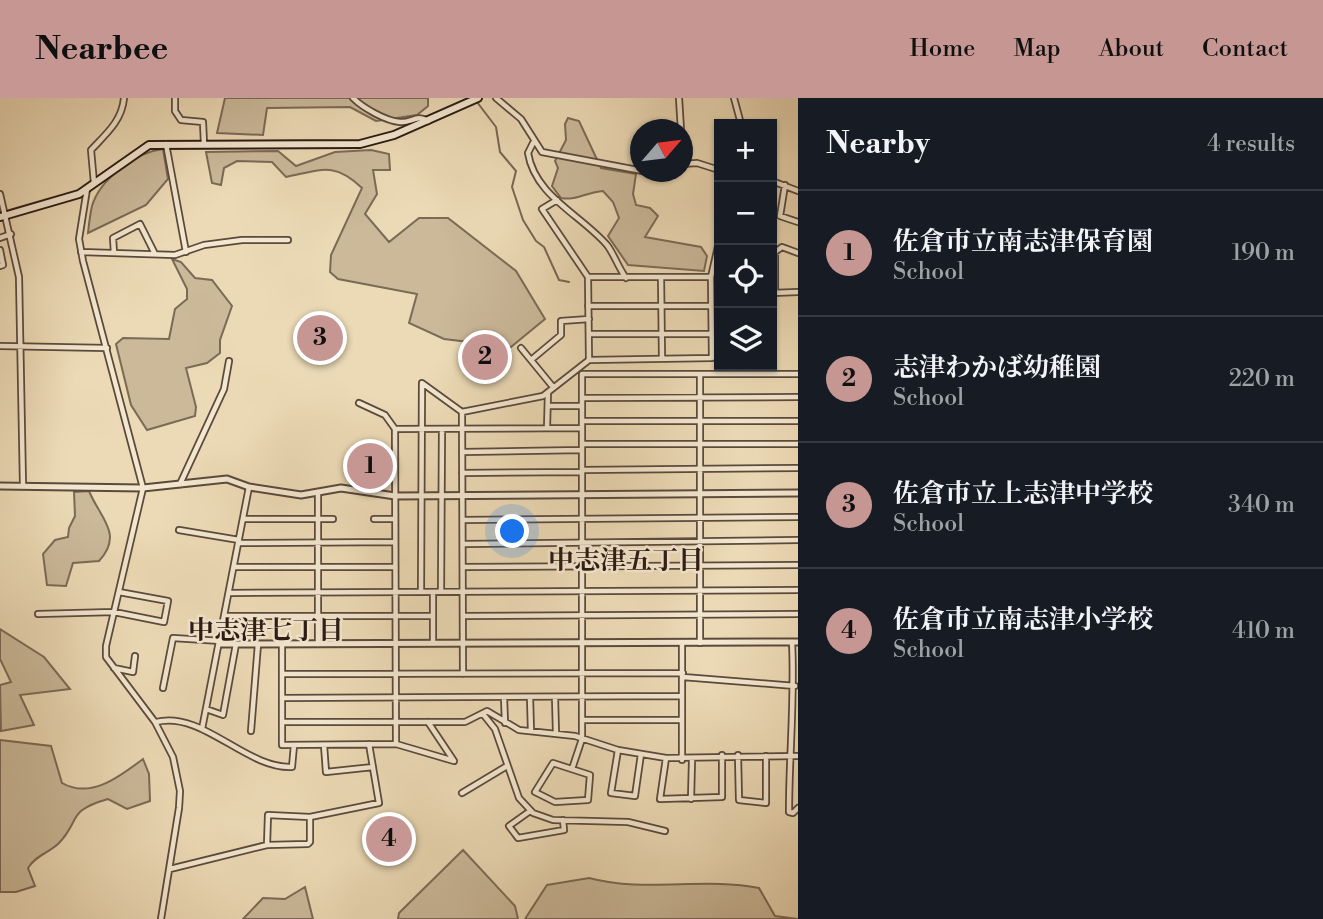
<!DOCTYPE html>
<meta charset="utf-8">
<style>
:root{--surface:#171b24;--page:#242831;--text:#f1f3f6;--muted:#9ea1a6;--line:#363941;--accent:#c59692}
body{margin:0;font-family:"Libre Bodoni","Noto Serif JP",serif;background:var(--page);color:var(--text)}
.controls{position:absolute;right:21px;top:21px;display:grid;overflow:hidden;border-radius:0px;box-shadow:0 2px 5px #0004}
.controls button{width:63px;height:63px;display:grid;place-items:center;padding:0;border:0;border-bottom:2px solid var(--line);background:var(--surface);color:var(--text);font:35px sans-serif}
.compass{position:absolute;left:630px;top:21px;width:63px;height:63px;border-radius:50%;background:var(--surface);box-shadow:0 2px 5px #0004;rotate:62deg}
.you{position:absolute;left:513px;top:434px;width:24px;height:24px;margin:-18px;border:5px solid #fff;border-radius:50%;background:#1a73e8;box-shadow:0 0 0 10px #1a73e833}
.badge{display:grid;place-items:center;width:46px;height:46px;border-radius:50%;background:var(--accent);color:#111;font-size:23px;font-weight:700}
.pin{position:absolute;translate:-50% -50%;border:4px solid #fff;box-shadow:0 2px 7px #0006}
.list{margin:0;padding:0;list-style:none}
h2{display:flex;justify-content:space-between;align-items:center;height:91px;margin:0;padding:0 28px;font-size:30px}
h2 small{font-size:23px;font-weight:400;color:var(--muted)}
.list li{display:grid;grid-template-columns:46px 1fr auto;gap:21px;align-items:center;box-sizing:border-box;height:126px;padding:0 28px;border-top:2px solid var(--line)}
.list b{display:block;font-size:26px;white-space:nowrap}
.list p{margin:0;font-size:23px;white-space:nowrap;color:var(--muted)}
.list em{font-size:23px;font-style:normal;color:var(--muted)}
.icon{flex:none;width:38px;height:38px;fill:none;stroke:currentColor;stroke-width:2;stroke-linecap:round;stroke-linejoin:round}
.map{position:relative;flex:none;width:798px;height:821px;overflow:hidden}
header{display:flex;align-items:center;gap:42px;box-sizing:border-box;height:98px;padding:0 35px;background:var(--accent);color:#111}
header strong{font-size:33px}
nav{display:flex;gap:38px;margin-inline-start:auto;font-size:24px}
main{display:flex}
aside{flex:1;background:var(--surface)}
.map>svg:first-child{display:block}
</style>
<header>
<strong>Nearbee</strong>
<nav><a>Home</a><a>Map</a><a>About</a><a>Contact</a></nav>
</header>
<main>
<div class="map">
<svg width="798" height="821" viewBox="0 0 798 821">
<rect width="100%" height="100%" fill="#ecdab6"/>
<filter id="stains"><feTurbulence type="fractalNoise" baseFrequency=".00286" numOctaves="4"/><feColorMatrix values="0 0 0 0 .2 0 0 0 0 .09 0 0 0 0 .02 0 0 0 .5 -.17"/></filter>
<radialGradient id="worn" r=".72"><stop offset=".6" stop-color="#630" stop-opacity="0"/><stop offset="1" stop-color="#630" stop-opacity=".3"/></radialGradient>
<!-- green -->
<path fill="#cbb99a" stroke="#7b6a56" stroke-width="2" d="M225,0H428V8L417,17L376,23L350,9L267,10L263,37L217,35Z
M568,20L579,23L601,70L636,76L633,96L636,107L650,110L658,118L645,139L701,149L707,158L704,173L628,167L608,138L619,120L613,104L603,93C587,94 576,103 561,100L552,88L558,70L555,63L566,42L565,26Z
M163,51L168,81L146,107L88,135C89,126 90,116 92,108C100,81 136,54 163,51Z
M371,52L389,56L390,72H373L377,96L365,116L389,144L419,120H448L516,173L545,221L511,249L444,241L409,225L417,196L338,181L330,174L331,157L362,90C334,63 321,72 286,79L272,64L237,63L224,70L221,87L212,85L206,54L278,53L296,68L335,54Z
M172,161L181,164L195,180L212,182L232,208L220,242V255L207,265L186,270L196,309L195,318L147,332L131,307L116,246L123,240L169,241L175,211L187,201V191Z
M89,393C100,420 124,436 99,463L73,465L66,488L47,487L43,456L55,442L68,439L69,430L75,418L74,394Z
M0,531L44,559L70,591L20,597L34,627L1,633L0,587L11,584L0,561Z
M0,642L51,648L62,685C90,701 118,680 143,661L149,676L150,703L127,711L108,701C66,713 81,722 59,745C49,755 36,757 28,770L35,788L16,794H0Z
M463,752L515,808L518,821H398L399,815Z
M589,780C645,795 703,779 759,790L775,818L798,821H525L547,787Z
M305,789L313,821H243L263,800L285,801Z"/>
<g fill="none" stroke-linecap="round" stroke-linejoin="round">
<!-- stream -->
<path stroke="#776654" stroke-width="2" d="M477,4L496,29L500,54L516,73L512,89L523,122L536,143L544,149L559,182L569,184"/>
<defs>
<path id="minor" d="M175,0V13L181,22L203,24L204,46
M353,0C363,10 386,23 400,24C412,25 416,16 428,23
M496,0L521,21L542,54L648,74
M679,0L681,32
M734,0L741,26
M533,45L528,55C535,98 580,116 607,147C614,156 618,169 626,180
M166,46L186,154
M682,66L697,65L719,72
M772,83L798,93
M94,85L91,52C106,36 122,23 124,0
M785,87L780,118L798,124
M87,91L79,141L83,163L143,390L106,548V559L155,624L173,659L180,693L179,710L161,821
M0,96L19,179L23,388
M557,102L542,111L588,179
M0,140L11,136
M0,152L3,167L0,168
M81,154L175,157L204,147L242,142H288
M114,155L113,140L140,126L155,156
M661,179L662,260
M772,195L798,194
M775,195V154L782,149L798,155
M588,208H711
M589,236H711
M0,248L107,250
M521,250L553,289
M531,262L561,237V223L589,221
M589,262L588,179H711
M700,277V545
M582,300L798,299
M359,305L385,317L395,331L396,646
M548,308H582
M462,314L543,298L589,262L712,260L711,179L719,144
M582,323H798
M547,330L548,294
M395,331L582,330
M582,346H798
M462,354L582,352
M582,372L798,370
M462,375L582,374
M180,386L224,291L229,263
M243,421H333
M374,421H395
M463,422L798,419
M179,432L239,442
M239,445L395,444
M463,446L798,442
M235,469H395
M463,469L798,467
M421,494L422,285L462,314L463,576
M441,494L442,331
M230,495L798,492
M38,516L114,514L164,524L168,503L119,494
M226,518H433
M463,518L798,516
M792,544C795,601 789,657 789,714L793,715L798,710
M433,545V494
M282,546V647L396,646L454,663L428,624
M318,546V394
M682,546V662
M114,570L133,574L135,558
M282,576L683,575
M683,579L795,588
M163,590L173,540L221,543
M504,599L505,625
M530,599L531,633
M555,599L556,635
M282,600L682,598
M206,611L223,617L236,546
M483,616L495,631L519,700L533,715L553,722L628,724L665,733
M582,622H682
M156,624C202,612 246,671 292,669L294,647
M282,624H465L487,613L519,632L575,638L618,652L666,660L798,658
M202,631L249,389
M251,633L258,546
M324,647L326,674L373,669
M618,652L611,695L635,698L641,656
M738,657L739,702L766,705V658
M666,660L660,701L722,699V657
M553,665L590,677L588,702L555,704L535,694Z
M572,671L582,641V276H798
M462,695L507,668
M691,701L692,662
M530,713L509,728L518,740L564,732L563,722
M267,747L268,717L310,719L379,705L369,646
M170,771L267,747L308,746L310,744V719"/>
<path id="tertiary" d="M0,388L143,390L227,381L249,389L301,397L341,390L395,398L798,395
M221,546L798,544"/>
<path id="secondary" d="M0,119L79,96L149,47L360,46L394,37L478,0"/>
</defs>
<!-- minor casing -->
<use href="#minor" stroke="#5b4a3c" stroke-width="8"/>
<!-- tertiary casing -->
<use href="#tertiary" stroke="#5b4a3c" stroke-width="9"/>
<!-- secondary casing -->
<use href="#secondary" stroke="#2b1a13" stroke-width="10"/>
<!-- minor -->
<use href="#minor" stroke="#f3e7d0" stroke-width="4.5"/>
<!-- tertiary -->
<use href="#tertiary" stroke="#f3e7d0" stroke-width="5"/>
<!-- secondary -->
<use href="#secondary" stroke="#f3e7d0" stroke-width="6"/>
</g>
<g text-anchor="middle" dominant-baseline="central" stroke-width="5" stroke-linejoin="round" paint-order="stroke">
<!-- neighbourhood labels -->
<g font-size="26" font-weight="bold" fill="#2b1a13" stroke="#f3e7d0">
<text x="626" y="463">中志津五丁目</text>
<text x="266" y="533">中志津七丁目</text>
</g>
</g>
<rect width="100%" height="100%" filter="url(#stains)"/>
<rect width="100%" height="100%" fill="url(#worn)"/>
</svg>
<div class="controls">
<button>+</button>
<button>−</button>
<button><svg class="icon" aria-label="locate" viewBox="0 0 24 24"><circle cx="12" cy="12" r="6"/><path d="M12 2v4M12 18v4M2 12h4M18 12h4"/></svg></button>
<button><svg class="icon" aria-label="layers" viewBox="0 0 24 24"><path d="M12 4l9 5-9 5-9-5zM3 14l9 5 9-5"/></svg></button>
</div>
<svg class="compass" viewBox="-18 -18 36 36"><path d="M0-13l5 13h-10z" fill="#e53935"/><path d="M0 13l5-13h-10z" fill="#9ea1a6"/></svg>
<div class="you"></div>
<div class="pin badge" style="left:370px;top:368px">1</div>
<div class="pin badge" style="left:485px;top:259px">2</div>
<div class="pin badge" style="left:320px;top:240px">3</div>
<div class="pin badge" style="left:389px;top:741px">4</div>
</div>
<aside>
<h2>Nearby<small>4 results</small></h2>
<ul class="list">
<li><span class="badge">1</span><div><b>佐倉市立南志津保育園</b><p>School</p></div><em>190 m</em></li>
<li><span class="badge">2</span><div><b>志津わかば幼稚園</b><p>School</p></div><em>220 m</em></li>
<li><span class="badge">3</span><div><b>佐倉市立上志津中学校</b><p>School</p></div><em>340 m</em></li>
<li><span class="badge">4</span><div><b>佐倉市立南志津小学校</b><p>School</p></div><em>410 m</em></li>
</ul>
</aside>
</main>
